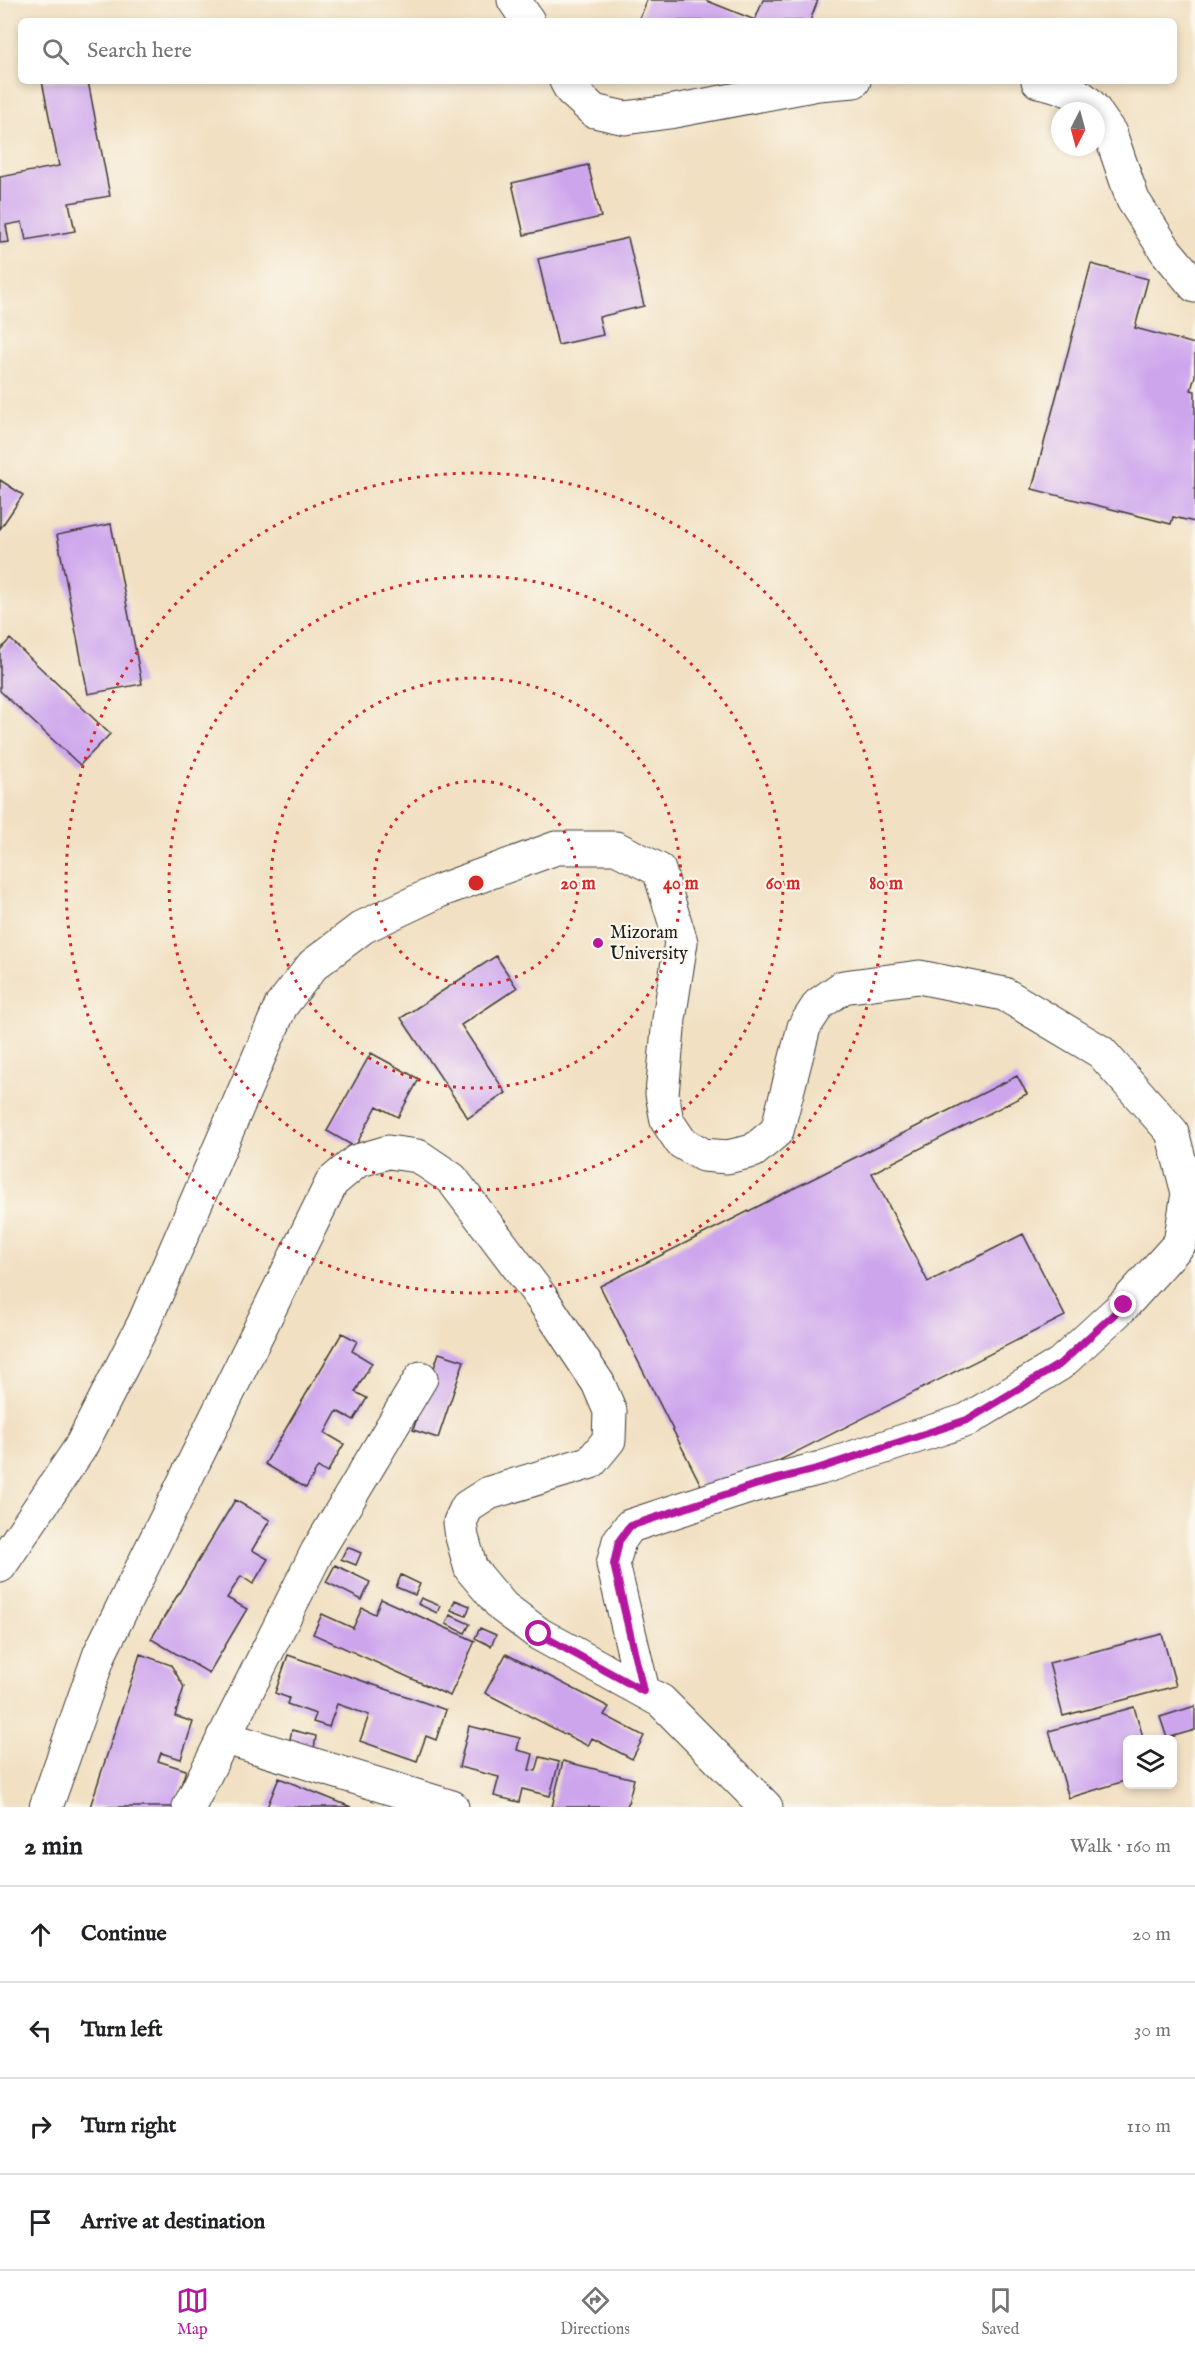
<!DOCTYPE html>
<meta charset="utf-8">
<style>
:root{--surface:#fff;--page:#f2f2f2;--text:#202124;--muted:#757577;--line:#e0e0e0;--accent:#b5179e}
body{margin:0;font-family:"IM FELL English",serif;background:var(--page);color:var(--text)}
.controls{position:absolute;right:18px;bottom:18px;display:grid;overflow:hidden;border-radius:9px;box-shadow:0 3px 9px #0003}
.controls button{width:54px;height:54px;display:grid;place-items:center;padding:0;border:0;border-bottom:2px solid var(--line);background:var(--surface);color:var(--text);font:30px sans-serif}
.compass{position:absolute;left:1051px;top:102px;width:54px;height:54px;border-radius:50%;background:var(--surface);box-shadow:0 3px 9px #0003;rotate:186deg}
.stop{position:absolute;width:18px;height:18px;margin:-14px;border:4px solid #b5179e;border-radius:50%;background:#fff}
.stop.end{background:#b5179e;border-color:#fff;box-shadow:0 2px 6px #0008}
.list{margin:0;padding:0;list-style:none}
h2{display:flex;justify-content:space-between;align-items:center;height:78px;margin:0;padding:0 24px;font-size:26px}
h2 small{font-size:20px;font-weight:400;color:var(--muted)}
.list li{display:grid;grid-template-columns:39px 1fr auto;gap:18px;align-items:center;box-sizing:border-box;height:96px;padding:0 24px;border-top:2px solid var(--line)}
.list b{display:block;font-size:22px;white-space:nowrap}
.list em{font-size:20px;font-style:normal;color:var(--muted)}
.icon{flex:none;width:33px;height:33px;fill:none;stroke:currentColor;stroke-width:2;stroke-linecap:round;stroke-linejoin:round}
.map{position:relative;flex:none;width:1195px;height:1807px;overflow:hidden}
.search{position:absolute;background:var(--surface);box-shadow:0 3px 9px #0003;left:18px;right:18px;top:18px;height:66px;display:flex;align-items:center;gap:15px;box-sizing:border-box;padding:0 21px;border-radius:9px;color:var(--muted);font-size:22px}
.sheet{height:462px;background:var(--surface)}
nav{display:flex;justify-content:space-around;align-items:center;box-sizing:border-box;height:84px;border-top:2px solid var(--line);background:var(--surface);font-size:16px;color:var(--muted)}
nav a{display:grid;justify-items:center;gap:3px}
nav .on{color:var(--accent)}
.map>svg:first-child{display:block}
</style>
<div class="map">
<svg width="1195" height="1807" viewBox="0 0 1195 1807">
<rect width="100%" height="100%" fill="#fbf7ec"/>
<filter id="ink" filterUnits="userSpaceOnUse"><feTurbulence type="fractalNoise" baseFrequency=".0167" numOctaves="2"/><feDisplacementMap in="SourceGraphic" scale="12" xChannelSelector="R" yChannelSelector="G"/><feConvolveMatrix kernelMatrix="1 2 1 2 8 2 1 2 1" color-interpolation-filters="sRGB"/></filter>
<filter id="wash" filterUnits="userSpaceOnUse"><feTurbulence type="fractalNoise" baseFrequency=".008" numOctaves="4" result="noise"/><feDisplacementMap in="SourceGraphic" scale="24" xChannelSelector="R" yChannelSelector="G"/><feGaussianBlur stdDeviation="1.35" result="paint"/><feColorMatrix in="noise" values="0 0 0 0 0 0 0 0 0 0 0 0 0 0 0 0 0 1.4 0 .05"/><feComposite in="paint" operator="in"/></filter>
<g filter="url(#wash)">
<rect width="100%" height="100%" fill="#f1e0c2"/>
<g id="blocks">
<!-- building -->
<path fill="#cda5ed" d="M647,0H705L755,20L763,0H818L810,21H639Z
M42,81H88L110,196L69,203L75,231L26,240L22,222L6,225L9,242L0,243V177L59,166Z
M588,165L601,217L524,235L512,183Z
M628,238L644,306L599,317L603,335L558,345L538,259Z
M1091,264L1148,279L1135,328L1195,344V376L1191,390L1195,391V522L1173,517L1171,524L1032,489Z
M0,480L23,495L0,529Z
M111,524L142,684L88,694L57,535Z
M10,639L110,734L80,765L0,691V650Z
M496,956L517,988L461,1025L506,1093L468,1118L401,1018Z
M371,1053L419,1079L398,1117L377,1106L355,1147L327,1131Z
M1017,1076L1027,1094L872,1173L928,1282L1023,1234L1065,1316L707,1497L600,1286Z
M342,1333L357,1341L352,1351L372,1363L355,1392L367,1398L354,1420L337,1411L325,1433L344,1444L327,1473L318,1467L306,1488L265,1464Z
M439,1353L464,1361L438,1438L413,1430Z
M235,1500L270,1520L252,1550L268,1559L253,1584L241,1576L227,1598L247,1609L209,1673L151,1639Z
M347,1547L361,1553L356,1565L341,1559Z
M335,1565L370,1582L362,1600L326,1582Z
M401,1575L420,1584L415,1595L396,1587Z
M421,1598L440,1606L437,1613L418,1604Z
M381,1599L475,1641L450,1696L313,1634L322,1614L353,1628L362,1608L375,1614Z
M455,1600L470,1606L466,1616L451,1610Z
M450,1615L470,1624L465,1633L446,1624Z
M480,1628L496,1635L491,1646L475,1638Z
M1162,1634L1176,1686L1063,1716L1049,1663Z
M140,1654L171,1665L184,1687L175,1716L193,1722L181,1759L161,1753L158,1761L186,1770L174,1807H90Z
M506,1654L609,1707L604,1715L644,1736L632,1759L592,1738L588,1746L485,1693Z
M288,1655L446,1710L436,1740L426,1736L417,1761L360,1741L369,1715L337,1704L329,1727L313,1722L316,1714L287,1704L289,1698L275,1693Z
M1195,1706V1730L1167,1738L1160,1717Z
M1134,1707L1144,1740H1128V1780L1069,1798L1049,1731Z
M469,1726L520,1738L517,1750L533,1754L529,1770L536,1771L540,1757L559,1762L550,1796L522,1789L519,1802L494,1796L499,1777L459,1767Z
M292,1730L316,1736L314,1749L289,1743Z
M563,1761L634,1779L627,1807H552Z
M279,1778L351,1807H267Z"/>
</g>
</g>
<g filter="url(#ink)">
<use href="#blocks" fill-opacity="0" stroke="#3c3935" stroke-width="1.5"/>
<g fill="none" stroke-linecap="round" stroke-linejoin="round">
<defs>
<path id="minor" d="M514,0L528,21
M566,81L571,90L594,111L625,118L669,112L818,84L854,81
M1038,81C1059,85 1083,93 1095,111
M1096,113L1110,133L1133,200L1166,251L1195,286
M0,1566L80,1448L144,1323L281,1006L313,965L363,927L439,891L556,848H616L659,870L681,942L669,1019L662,1094L667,1121L681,1142L703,1155L727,1157L753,1151L777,1131L804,1027L819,1004L843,987L919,977L1004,994L1101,1052L1172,1132L1188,1193L1180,1243L1124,1305L1060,1364L967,1420L821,1468L755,1485L630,1526L619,1541L613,1564L643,1691
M223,1737L452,1807
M46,1807L100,1653L332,1182L357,1161L388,1152L418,1156L452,1179L541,1297L598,1383L610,1411L609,1440L591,1462L489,1493L467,1507L460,1522L462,1537L471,1569L503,1607L539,1634L661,1701L766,1807
M189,1807L317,1552L421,1378"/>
</defs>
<!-- minor casing -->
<use href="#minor" stroke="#3c3935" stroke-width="35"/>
<!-- minor -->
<use href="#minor" stroke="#fff" stroke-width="33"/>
</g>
</g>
<g fill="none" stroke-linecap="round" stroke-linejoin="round" filter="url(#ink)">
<!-- route -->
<path stroke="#b5179e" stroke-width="8" d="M539,1634L643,1691L614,1564L619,1541L630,1526L755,1485L820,1468L967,1420L1060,1364L1124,1305"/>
</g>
<!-- distance rings -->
<g fill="none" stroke="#d62828" stroke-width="3" stroke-dasharray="3 6">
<circle cx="476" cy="883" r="102"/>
<circle cx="476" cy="883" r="205"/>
<circle cx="476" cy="883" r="307"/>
<circle cx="476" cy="883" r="410"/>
</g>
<!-- markers -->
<circle fill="#b5179e" stroke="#fbf7ec" stroke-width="2" cx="598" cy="943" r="6"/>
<g text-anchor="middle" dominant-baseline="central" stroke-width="4.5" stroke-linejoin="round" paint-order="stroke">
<!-- poi labels -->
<g font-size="18" fill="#1c1c1c" stroke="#fbf7ec" text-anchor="start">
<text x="610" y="933">Mizoram<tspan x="610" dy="21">University</tspan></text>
</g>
</g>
<circle cx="476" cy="883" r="9" fill="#d62828" stroke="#fbf7ec" stroke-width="3"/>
<g font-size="18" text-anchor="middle" font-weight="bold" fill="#d62828" stroke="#fbf7ec" stroke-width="4.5" stroke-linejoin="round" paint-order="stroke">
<text x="578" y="889">20 m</text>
<text x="681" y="889">40 m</text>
<text x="783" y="889">60 m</text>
<text x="886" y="889">80 m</text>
</g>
</svg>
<div class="controls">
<button><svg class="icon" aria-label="layers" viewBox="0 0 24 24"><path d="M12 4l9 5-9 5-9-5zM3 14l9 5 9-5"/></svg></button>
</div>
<svg class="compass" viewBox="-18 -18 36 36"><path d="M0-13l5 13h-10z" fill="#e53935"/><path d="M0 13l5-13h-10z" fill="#757577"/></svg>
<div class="stop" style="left:539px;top:1634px"></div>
<div class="stop end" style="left:1124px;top:1305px"></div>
<div class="search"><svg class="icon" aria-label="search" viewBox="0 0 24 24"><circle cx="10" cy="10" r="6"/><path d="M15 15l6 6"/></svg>Search here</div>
</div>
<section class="sheet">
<h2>2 min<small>Walk · 160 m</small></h2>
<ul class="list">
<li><svg class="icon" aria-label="ahead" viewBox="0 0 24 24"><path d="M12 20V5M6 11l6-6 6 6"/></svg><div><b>Continue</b></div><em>20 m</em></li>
<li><svg class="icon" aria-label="left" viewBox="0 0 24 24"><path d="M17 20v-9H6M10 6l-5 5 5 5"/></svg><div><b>Turn left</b></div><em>30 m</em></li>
<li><svg class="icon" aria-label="right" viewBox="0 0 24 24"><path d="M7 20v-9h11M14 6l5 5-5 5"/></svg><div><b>Turn right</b></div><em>110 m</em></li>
<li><svg class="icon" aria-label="arrive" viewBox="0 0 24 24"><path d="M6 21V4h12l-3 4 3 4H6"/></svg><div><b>Arrive at destination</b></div></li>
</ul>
</section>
<nav>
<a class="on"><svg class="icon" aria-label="map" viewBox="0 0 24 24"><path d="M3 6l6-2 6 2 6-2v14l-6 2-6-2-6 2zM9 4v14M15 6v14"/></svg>Map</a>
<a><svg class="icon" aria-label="directions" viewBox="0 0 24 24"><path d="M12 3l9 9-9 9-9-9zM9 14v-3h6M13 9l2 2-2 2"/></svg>Directions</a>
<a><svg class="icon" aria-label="saved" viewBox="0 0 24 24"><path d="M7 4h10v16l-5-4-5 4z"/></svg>Saved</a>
</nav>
